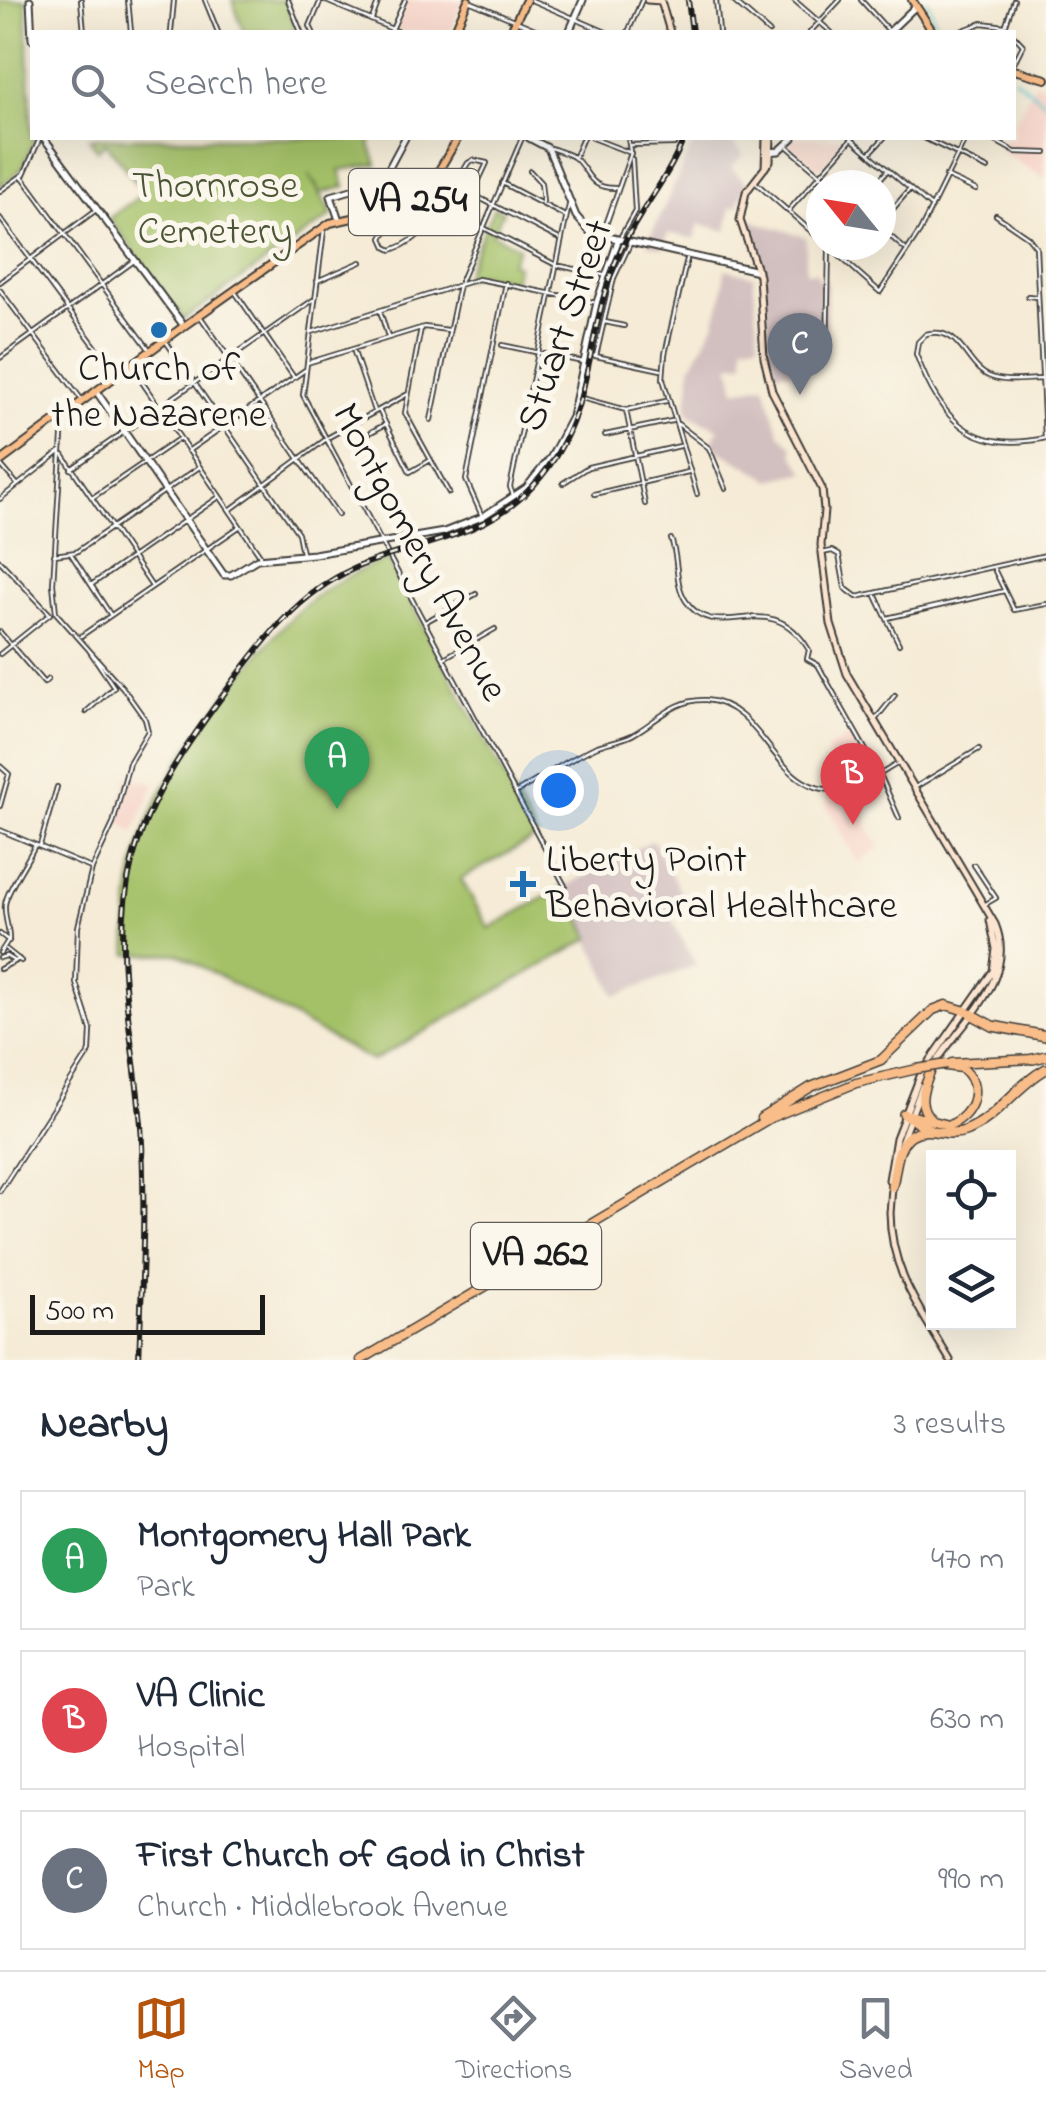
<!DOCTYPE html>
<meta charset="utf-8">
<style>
:root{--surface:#fff;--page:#f6f6f7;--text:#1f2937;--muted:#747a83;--line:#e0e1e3;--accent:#b45309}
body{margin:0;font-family:"Indie Flower",sans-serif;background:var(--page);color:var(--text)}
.controls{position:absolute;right:30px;bottom:30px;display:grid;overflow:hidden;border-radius:0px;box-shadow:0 10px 40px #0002}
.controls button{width:90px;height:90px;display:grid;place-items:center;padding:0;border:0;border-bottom:2px solid var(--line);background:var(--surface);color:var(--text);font:50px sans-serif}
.compass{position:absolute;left:806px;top:170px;width:90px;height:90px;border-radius:50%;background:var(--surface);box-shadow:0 10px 40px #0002;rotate:300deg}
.scale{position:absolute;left:30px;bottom:25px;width:235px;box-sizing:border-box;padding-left:10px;border:5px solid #1c1c1c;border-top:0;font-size:28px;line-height:35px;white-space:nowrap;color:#1c1c1c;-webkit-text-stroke:8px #fbf7ec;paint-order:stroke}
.you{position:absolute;left:558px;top:790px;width:35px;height:35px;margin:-25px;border:8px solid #fff;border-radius:50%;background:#1a73e8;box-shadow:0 0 0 15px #1a73e833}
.badge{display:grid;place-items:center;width:65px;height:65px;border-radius:50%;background:var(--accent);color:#fff;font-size:32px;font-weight:700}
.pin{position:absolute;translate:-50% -82px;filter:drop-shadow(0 2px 5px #0008)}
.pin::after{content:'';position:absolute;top:52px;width:35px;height:30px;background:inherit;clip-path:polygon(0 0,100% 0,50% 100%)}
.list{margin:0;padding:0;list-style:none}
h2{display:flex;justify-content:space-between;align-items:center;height:130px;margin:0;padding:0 40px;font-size:42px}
h2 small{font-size:32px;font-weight:400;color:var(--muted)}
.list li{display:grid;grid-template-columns:65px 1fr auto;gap:30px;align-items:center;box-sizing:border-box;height:140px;margin:0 20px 20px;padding:0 20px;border:2px solid var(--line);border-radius:0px}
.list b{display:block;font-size:38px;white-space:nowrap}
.list p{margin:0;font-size:32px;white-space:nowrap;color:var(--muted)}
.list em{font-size:32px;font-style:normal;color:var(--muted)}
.icon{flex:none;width:55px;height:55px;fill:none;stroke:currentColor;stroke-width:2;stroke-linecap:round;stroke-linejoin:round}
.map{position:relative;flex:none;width:1046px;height:1360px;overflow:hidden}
.search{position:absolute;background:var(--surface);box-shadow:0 10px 40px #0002;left:30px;right:30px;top:30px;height:110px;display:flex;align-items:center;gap:25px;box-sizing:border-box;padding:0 35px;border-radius:0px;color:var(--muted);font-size:38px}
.sheet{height:610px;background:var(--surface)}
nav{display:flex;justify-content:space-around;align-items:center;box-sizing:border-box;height:140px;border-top:2px solid var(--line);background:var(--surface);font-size:28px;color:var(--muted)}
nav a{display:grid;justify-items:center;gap:5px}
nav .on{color:var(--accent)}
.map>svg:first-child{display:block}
</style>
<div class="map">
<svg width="1046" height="1360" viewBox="0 0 1046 1360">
<rect width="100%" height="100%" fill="#fbf7ec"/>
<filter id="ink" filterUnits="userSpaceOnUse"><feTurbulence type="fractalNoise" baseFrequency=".01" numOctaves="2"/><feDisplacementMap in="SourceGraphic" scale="20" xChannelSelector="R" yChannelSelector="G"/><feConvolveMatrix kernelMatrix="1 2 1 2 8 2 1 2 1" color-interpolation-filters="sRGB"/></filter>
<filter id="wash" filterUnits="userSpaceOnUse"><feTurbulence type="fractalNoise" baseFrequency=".0048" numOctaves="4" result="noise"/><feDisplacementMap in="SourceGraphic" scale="40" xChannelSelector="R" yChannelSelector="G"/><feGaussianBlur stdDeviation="2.25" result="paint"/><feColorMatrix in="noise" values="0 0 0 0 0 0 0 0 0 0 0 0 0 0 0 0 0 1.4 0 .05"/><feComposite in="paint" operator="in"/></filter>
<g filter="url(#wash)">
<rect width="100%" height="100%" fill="#f5ebd6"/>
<!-- built -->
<path fill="#f7d1c6" d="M407,0H464L450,32H403L395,29Z
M1036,82L1046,87V179L999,150L1005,138H1014V122Z
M780,138H847L820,169Z
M854,733L874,772L865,779L846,785L826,750Z
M128,776L155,783L134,832L117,820Z
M827,793H850L880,847L858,863L826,804Z"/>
<!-- industrial -->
<path fill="#d2bfbf" d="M696,138H727L744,154L731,167L747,183L737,207L731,206L727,231L699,224L695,239L668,233L663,248L647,244Z
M746,219L806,237V272H817V279H827L826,340L798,341L797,372H776L770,349L764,276Z
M725,269L753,276L759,342L744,344V362L730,364L736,390L765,385L780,434L793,446V454L806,472L771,480L711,445L719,429L691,416L687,410L691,367L714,324L722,297Z
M653,840L686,903L668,913L696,965L616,996L564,887Z"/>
<!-- green -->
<path fill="#a4c168" stroke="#606e42" stroke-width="2.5" d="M0,0H26L32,138H35L23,168L0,187Z
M232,0H286L296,32H244Z
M89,138H373L370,144L377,164L340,170L345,187L321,193L309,175L331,211V216L184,319L109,218L144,193L106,143L97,150Z
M494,207L503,212L492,234L519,247L511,263L517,266L514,281L479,274L463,279Z
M388,559L537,837L461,879L489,928L564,887L591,938L372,1061L179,954H128C124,835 166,773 236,683C286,620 309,588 388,559Z"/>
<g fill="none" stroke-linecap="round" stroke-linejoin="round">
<!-- stream -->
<path stroke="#58c6ce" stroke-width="2.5" d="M927,0L936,23L946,32
M1014,78L1046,103"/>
</g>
</g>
<g filter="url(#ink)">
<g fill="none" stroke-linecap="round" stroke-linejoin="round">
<defs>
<path id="minor" d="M81,0L84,32
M128,0L131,32
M205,0L218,32
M288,0L301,32
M324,0L399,32
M531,0L606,32
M716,0L719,32
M732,0L769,32
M794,0L831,32
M861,0L889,31
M469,1L542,32
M372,19L379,0
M1006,24L1014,0
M460,25L477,32
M961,31L982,23L1005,26L1023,45L1014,63
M171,32L174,0
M313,32L310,26L321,0
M391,32L405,0
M628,32L642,0
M810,32L840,0
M592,138L631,153L602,236
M628,138L630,151
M851,138L930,206
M924,138L988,169
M990,138L1015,152L1046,153
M630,145L674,144
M788,147L832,185
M551,148C558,151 571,154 576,159C590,173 589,189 617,188
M870,153L884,138
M575,156L583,138
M530,171L541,183L543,202
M22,176L149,349
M437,176L559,239
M945,176L976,190
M755,182L821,240
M502,183L565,216
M875,185L887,171
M0,191L24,174L40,138
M788,211L852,139
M996,215L1028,237L1036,247L1045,438
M0,218L116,374
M881,223L909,190
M429,225L414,231L404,228L387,230L382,238L386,247L392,250C433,236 447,198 468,163L473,160L487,163L472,195
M482,227L556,265L603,275
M881,228L905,249
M324,230L303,395L565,886
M621,236L635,211L632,159
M827,245L880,292L920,231L966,138
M687,259L665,354L663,379L697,494
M847,262L862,245
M317,281L361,262
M0,282L96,210
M0,290L82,400
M235,292L293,376
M1028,296L1037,297
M380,311L388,337
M200,316L338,515
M605,322L624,326
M421,328L405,413L449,493
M312,332L478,279L593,302
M167,343L298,533L302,553
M502,345L583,362
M354,352L374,411
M586,354L661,370
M827,355L829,248
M596,356L614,278L630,244
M0,358L134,261
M307,363L424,327L448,330
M131,366L262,558
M1042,379C1026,379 1006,383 991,377C965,368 962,325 926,334L918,342L916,354C940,419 971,454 1046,438
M578,397L626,410L666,401
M379,410L410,472L429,461
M626,410L645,504
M431,420L459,285L522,138
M678,424L709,448L726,489
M371,432L386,424
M605,435L672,421
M188,451L305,370
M63,455L151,585
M0,464L17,484
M71,469L313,300
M563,483L588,467L680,446
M594,494L688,472
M513,495L510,487L569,205
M92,498L180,438
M0,499L61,451
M230,510L329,437L408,394
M482,516L466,480L506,283
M671,539C679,559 674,583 686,601C718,648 769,583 809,650L807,659L818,665L882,779L899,818
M822,553L832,551L839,555L845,588L857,597L1046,555
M71,554L110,614
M54,555L76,552L198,468
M0,561L50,614
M994,569L1014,610L1046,604
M91,585L219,497
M876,596L899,644
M887,618L1004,591
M425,622L476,594
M0,632L44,683L48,679
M81,636L239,527
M0,654L50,614
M444,658L495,629
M86,712L114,687L89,650
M875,720L895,695
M0,766L9,774L0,806
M914,788L979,749
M515,793C541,778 568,760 595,747C607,742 620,741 632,735C656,722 676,698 706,700C770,705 776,811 856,786C871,781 883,772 897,764
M0,830L91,868
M40,845L57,787
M974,865L996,898L984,905
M0,934L9,941
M6,949L21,961
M0,953L9,939C9,927 4,917 5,905C6,891 28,861 35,845
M0,958L6,956L14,961
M0,969L19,959
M0,1191L90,1051L91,1030L76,983L78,927L92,869L113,824L129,763L148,731L145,719L123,688L56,613L53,584L63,420"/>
<path id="tertiary" d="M30,0L32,39
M569,32L583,0
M889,32L915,7
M44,138L184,326
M529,138L548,148L576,216L591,233L758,271
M767,152L779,151L793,138
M339,220L331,196L382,181L405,138
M96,391L224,575H231L257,559L314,554L444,532L482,517L526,488L551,457L572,417L597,302L618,241"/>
<path id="secondary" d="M647,0L661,1L670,32
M771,138L770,161L746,192L740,220L759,276L764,358L772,391L822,489L824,510L821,545L831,624L847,674L995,924C1018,979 962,1021 935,1064
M765,168L766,138
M901,1142L922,1087
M889,1180L896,1138L921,1074L993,971L996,949L990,920
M890,1211C890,1271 920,1310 950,1360
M890,1214L892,1187"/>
<path id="primary" d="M912,0L933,32
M454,32L468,0
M510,32L526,0
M1014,70L1046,79
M0,462L184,326L330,223L411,205L429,187L458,138"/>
<path id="trunk" d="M952,1063L1033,1059
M931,1070C924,1089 915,1104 932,1120
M910,1115L949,1125C974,1116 984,1085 962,1068L946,1066
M761,1118L811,1087L881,1060L933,1010L946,1005L966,1011
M361,1360L770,1118L856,1083L917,1069"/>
<path id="motorway" d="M971,1014L993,1026L1046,1036
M1033,1059L1046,1056
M904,1114L931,1130
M892,1186C896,1170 896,1145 911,1135C927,1124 947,1138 965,1131C998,1118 1015,1086 1046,1069"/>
</defs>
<!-- minor casing -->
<use href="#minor" stroke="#3d3b38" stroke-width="6"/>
<!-- tertiary casing -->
<use href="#tertiary" stroke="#3d3b38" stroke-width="9"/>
<!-- secondary casing -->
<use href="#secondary" stroke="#3d3b38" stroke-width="9"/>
<!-- primary casing -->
<use href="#primary" stroke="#3d3b38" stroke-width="10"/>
<!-- trunk casing -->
<use href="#trunk" stroke="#3d3b38" stroke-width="11"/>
<!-- motorway casing -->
<use href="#motorway" stroke="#3d3b38" stroke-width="12"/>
<!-- minor -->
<use href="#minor" stroke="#fff" stroke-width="2.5"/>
<!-- tertiary -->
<use href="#tertiary" stroke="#fff" stroke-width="5"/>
<!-- secondary -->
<use href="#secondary" stroke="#fce5d0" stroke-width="5"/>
<!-- primary -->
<use href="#primary" stroke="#f8bd89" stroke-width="6"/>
<!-- trunk -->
<use href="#trunk" stroke="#f8bd89" stroke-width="8"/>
<!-- motorway -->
<use href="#motorway" stroke="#f8bd89" stroke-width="9"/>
<defs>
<path id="rail" d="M688,0L692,32
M139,1360C142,1282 146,1203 141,1125C134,1038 110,949 132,862C149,797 186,745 226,691C263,641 297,594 355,568C415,542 478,540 527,492C597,424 582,338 618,256C636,214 668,180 684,138"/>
</defs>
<!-- rail casing -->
<use href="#rail" stroke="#1c1c1c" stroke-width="6"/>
<!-- rail -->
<use href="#rail" stroke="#fbf7ec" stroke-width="2.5" stroke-dasharray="8" stroke-linecap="butt"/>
<defs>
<path id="trunk-bridge" d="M917,1069L947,1064"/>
</defs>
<!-- trunk-bridge casing -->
<use href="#trunk-bridge" stroke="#3d3b38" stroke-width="11" stroke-linecap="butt"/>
<!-- trunk-bridge -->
<use href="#trunk-bridge" stroke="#f8bd89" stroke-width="8"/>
</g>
</g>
<!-- markers -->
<g fill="#1f6fb2" stroke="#fbf7ec" stroke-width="4">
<circle cx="159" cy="330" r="10"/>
<path d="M518 869h10v10h10v10h-10v10h-10v-10h-10v-10h10z"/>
</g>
<g text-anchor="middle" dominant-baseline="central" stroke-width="10" stroke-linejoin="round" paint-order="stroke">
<!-- shield labels -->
<g fill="#fbf7ec" stroke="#5f5e5a" stroke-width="2.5">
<rect x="349" y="169" width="130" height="66" rx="8"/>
<rect x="471" y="1223" width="130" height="66" rx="8"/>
</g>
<g font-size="38" font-weight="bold" fill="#1c1c1c">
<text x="414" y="202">VA 254</text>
<text x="536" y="1256">VA 262</text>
</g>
<!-- park labels -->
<g font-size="40" fill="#4c5637" stroke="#fbf7ec">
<text x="215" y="187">Thornrose<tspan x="215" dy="46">Cemetery</tspan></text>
</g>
<!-- street labels -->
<g font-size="40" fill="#1c1c1c" stroke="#fbf7ec">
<text transform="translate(567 326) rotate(-71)">Stuart Street</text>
<text transform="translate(418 553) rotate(62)">Montgomery Avenue</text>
</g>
<!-- poi labels -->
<g font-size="40" fill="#1c1c1c" stroke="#fbf7ec">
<text x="159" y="370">Church of<tspan x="159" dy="46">the Nazarene</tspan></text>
<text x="546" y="861" text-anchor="start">Liberty Point<tspan x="546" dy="46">Behavioral Healthcare</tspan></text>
</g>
</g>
</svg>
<div class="controls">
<button><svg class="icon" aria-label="locate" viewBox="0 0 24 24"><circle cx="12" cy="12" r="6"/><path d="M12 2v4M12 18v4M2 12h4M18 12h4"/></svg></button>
<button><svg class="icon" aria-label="layers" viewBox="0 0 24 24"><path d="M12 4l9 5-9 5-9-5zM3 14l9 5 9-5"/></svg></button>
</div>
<svg class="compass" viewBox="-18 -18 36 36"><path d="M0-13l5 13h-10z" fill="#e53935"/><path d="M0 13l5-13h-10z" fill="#747a83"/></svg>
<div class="scale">500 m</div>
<div class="you"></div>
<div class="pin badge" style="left:337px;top:809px;background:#2e9e5b">A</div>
<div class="pin badge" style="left:853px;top:825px;background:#e0444e">B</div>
<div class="pin badge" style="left:800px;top:395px;background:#6b7280">C</div>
<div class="search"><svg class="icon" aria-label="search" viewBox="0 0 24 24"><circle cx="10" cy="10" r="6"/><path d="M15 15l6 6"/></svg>Search here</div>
</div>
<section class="sheet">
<h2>Nearby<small>3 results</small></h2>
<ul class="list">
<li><span class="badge" style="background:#2e9e5b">A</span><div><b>Montgomery Hall Park</b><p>Park</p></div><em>470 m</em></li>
<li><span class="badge" style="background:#e0444e">B</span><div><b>VA Clinic</b><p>Hospital</p></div><em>630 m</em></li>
<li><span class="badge" style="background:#6b7280">C</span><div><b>First Church of God in Christ</b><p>Church · Middlebrook Avenue</p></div><em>990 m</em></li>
</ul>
</section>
<nav>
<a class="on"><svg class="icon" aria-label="map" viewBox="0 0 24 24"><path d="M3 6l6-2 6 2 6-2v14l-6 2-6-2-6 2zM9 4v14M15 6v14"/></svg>Map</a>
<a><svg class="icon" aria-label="directions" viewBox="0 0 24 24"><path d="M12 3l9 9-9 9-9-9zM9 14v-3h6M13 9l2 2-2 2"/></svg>Directions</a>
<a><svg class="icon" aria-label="saved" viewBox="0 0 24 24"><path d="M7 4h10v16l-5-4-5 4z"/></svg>Saved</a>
</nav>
